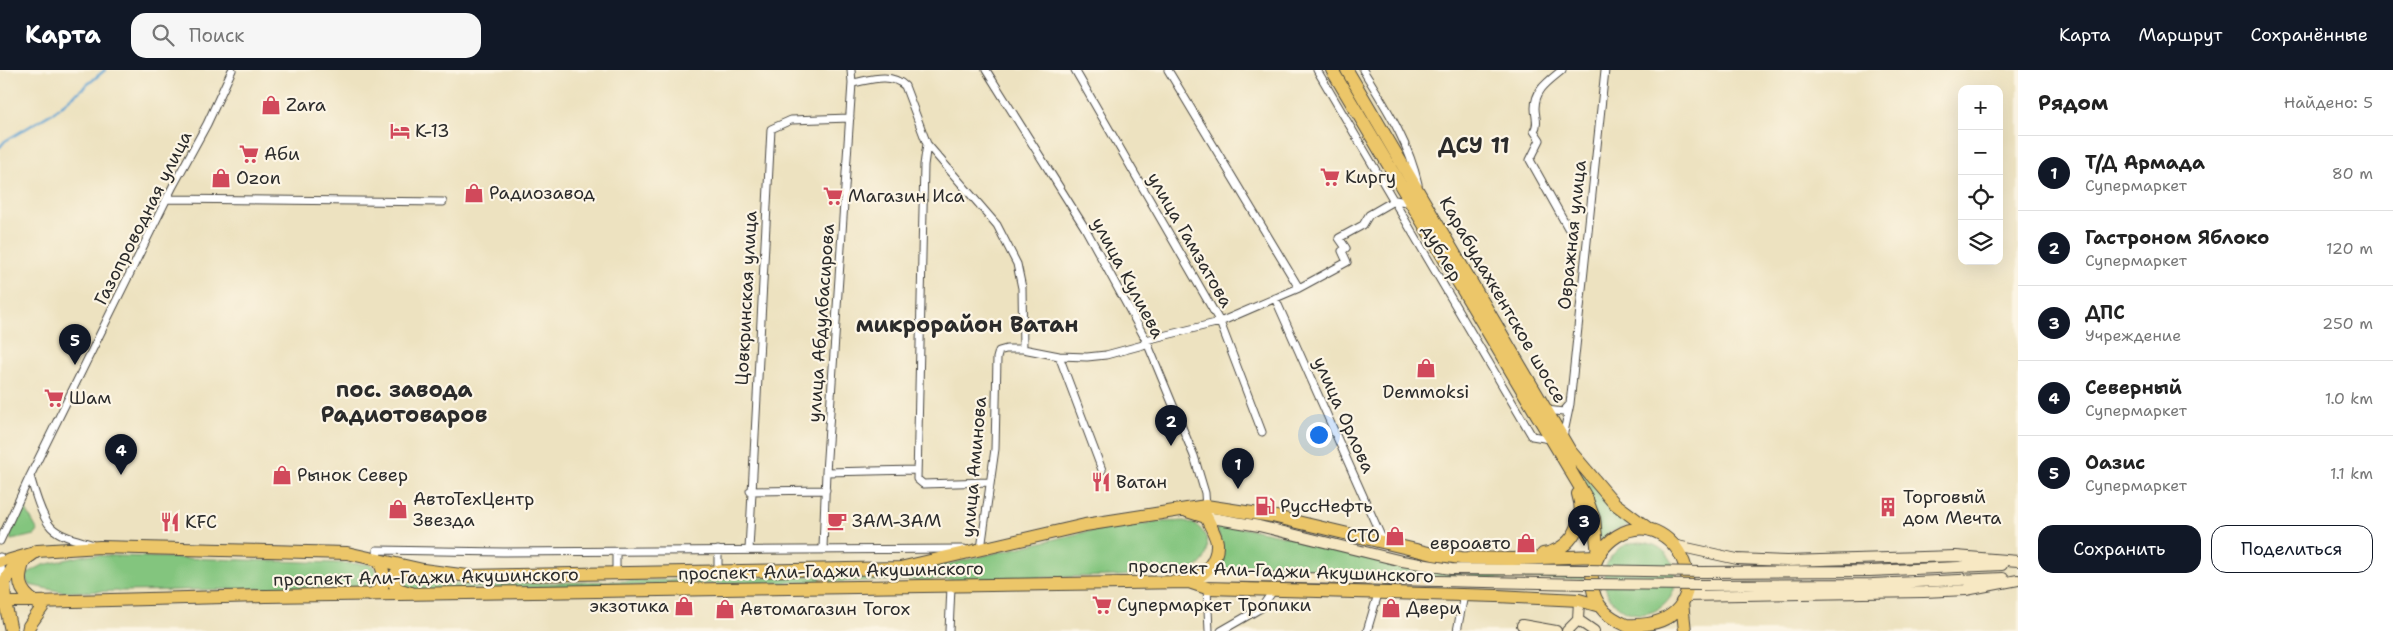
<!DOCTYPE html>
<html lang="ru">
<meta charset="utf-8">
<style>
:root{--surface:#fff;--page:#f6f6f6;--text:#222;--muted:#767676;--line:#e0e0e0;--accent:#111827}
body{margin:0;font-family:"Shantell Sans",sans-serif;background:var(--page);color:var(--text)}
.controls{position:absolute;right:15px;top:15px;display:grid;overflow:hidden;border-radius:10px;box-shadow:0 5px 20px #0002}
.controls button{width:45px;height:45px;display:grid;place-items:center;padding:0;border:0;border-bottom:1px solid var(--line);background:var(--surface);color:var(--text);font:25px sans-serif}
.you{position:absolute;left:1318px;top:364px;width:18px;height:18px;margin:-12px;border:4px solid #fff;border-radius:50%;background:#1a73e8;box-shadow:0 0 0 8px #1a73e833}
.badge{display:grid;place-items:center;width:32px;height:32px;border-radius:50%;background:var(--accent);color:#fff;font-size:16px;font-weight:700}
.pin{position:absolute;translate:-50% -41px;filter:drop-shadow(0 1px 2px #0008)}
.pin::after{content:'';position:absolute;top:26px;width:18px;height:15px;background:inherit;clip-path:polygon(0 0,100% 0,50% 100%)}
.list{margin:0;padding:0;list-style:none}
h2{display:flex;justify-content:space-between;align-items:center;height:65px;margin:0;padding:0 20px;font-size:21px}
h2 small{font-size:16px;font-weight:400;color:var(--muted)}
.list li{display:grid;grid-template-columns:32px 1fr auto;gap:15px;align-items:center;box-sizing:border-box;height:75px;padding:0 20px;border-top:1px solid var(--line)}
.list b{display:block;font-size:19px;white-space:nowrap}
.list p{margin:0;font-size:16px;white-space:nowrap;color:var(--muted)}
.list em{font-size:16px;font-style:normal;color:var(--muted)}
.actions{display:flex;gap:10px;padding:15px 20px}
.actions a{flex:1;padding:11px 0;border:1px solid var(--accent);border-radius:15px;text-align:center;font-size:18px;color:var(--accent)}
.actions .main{background:var(--accent);color:#fff}
.icon{flex:none;width:28px;height:28px;fill:none;stroke:currentColor;stroke-width:2;stroke-linecap:round;stroke-linejoin:round}
.map{position:relative;flex:none;width:2018px;height:561px;overflow:hidden}
header{display:flex;align-items:center;gap:30px;box-sizing:border-box;height:70px;padding:0 25px;background:var(--accent);color:#fff}
header strong{font-size:24px}
nav{display:flex;gap:28px;margin-inline-start:auto;font-size:18px}
.search{width:350px;height:45px;background:var(--page);display:flex;align-items:center;gap:12px;box-sizing:border-box;padding:0 18px;border-radius:15px;color:var(--muted);font-size:19px}
main{display:flex}
aside{flex:1;background:var(--surface)}
.map>svg:first-child{display:block}
</style>
<header>
<strong>Карта</strong>
<div class="search"><svg class="icon" aria-label="search" viewBox="0 0 24 24"><circle cx="10" cy="10" r="6"/><path d="M15 15l6 6"/></svg>Поиск</div>
<nav><a>Карта</a><a>Маршрут</a><a>Сохранённые</a></nav>
</header>
<main>
<div class="map">
<svg width="2018" height="561" viewBox="0 0 2018 561">
<rect width="100%" height="100%" fill="#fcf5e5"/>
<filter id="ink" filterUnits="userSpaceOnUse"><feTurbulence type="fractalNoise" baseFrequency=".02" numOctaves="2"/><feDisplacementMap in="SourceGraphic" scale="10" xChannelSelector="R" yChannelSelector="G"/><feConvolveMatrix kernelMatrix="1 2 1 2 8 2 1 2 1" color-interpolation-filters="sRGB"/></filter>
<filter id="wash" filterUnits="userSpaceOnUse"><feTurbulence type="fractalNoise" baseFrequency=".0096" numOctaves="4" result="noise"/><feDisplacementMap in="SourceGraphic" scale="20" xChannelSelector="R" yChannelSelector="G"/><feGaussianBlur stdDeviation="1.12" result="paint"/><feColorMatrix in="noise" values="0 0 0 0 0 0 0 0 0 0 0 0 0 0 0 0 0 1.4 0 .05"/><feComposite in="paint" operator="in"/></filter>
<g filter="url(#wash)">
<rect width="100%" height="100%" fill="#ede2c0"/>
<!-- green -->
<path fill="#83c57e" stroke="#577854" d="M1569,385C1590,413 1606,432 1634,453L1610,462L1600,471Z
M25,438L38,461L35,465L11,470L10,466L21,440Z
M1184,451C1213,455 1216,492 1189,501L1118,506L829,512L828,506L906,504L1085,462L1157,452Z
M1215,454L1261,461L1459,504L1584,506V509L1462,508L1214,501C1225,481 1222,474 1215,454Z
M1604 508a36 36 0 1 1 72 0a36 36 0 1 1-72 0Z
M86,485L368,494L373,496L377,505L373,515L368,517L63,522L29,515L26,509L28,503L43,495Z
M821,506V512L410,520L400,513L403,507H407L470,515Z"/>
<g fill="none" stroke-linecap="round" stroke-linejoin="round">
<!-- stream -->
<path stroke="#5ca1d1" stroke-width="2.5" d="M0,77L5,71L54,42L105,0"/>
</g>
</g>
<g filter="url(#ink)">
<g fill="none" stroke-linecap="round" stroke-linejoin="round">
<defs>
<path id="street" d="M986,0L1085,158L1146,270L1194,386L1205,423L1206,439
M1075,0L1220,252L1262,362
M1168,0L1299,218
M1317,0L1532,366L1550,369
M1363,0C1385,36 1409,72 1418,114
M1562,0C1549,11 1535,19 1535,38C1535,47 1539,53 1534,61L1540,70L1530,90L1568,158
M852,13C870,10 890,2 905,16L927,74L997,155L1017,194L1022,218L1023,279H1006L999,281L997,288L995,379L981,479H980
M927,74L924,95L917,409L923,414L989,412
M168,129L443,132
M1275,228L1384,473
M1023,279L1059,286L1087,287L1106,285L1143,275L1146,270L1220,252L1299,218L1347,192L1342,181L1346,178L1339,168L1363,155L1369,145L1395,130L1412,133
M1059,286L1102,400
M1570,334L1605,0
M1547,340L1563,342L1570,334L1563,367
M826,402L916,400
M30,406C34,420 41,446 51,457C61,467 78,470 91,474
M750,421L826,420
M0,471L30,406L173,116L207,54L232,0
M823,478L826,402L852,13L851,0
M718,480V501
M749,480L771,59L791,50L850,48
M616,482V502
M0,487L3,514
M378,490L377,480L503,482L964,479
M1207,518L1209,561
M949,561L951,517
M1221,561L1261,538L1273,521
M1367,561L1378,524
M1457,561L1464,525"/>
<path id="secondary" d="M1206,447L1259,456L1402,491L1451,499L1586,500
M1673,475L1737,489L1787,491L1956,486L2018,491
M1702,502L1870,501L2002,495
M1203,506L1584,514
M1702,515L1872,514L2003,508
M1685,526L1924,522L1966,520L2018,510
M1579,530L1578,550L1594,561
M1522,555L1556,561
M1567,561L1578,550"/>
<path id="primary" d="M0,492L31,483
M0,532H35"/>
<path id="highway" d="M1332,0L1586,427L1594,449L1598,484
M1347,0L1570,381L1614,433L1650,460
M1187,441L1206,447C1210,455 1216,465 1217,473C1218,491 1205,505 1189,512
M1543,484C1572,479 1587,452 1578,424
M24,491C17,509 18,521 35,532L266,526L1189,512L1207,518L1497,526L1579,530L1600,536
M410,500L396,503L393,511L397,519L411,523
M369,525C388,521 386,503 378,490
M1682,532L1685,561
M1627,555C1733,560 1680,426 1617,466C1592,482 1582,519 1605,542C1614,551 1626,554 1637,561
M11,561L5,532L4,513L12,499L37,481L100,477L347,483L423,500L468,506L900,498L1085,455L1206,436L1272,446L1433,484L1461,488L1512,489L1597,486
M28,561L29,556L46,532"/>
</defs>
<!-- street casing -->
<use href="#street" stroke="#484641" stroke-width="9"/>
<!-- secondary casing -->
<use href="#secondary" stroke="#484641" stroke-width="12"/>
<!-- primary casing -->
<use href="#primary" stroke="#484641" stroke-width="12"/>
<!-- highway casing -->
<use href="#highway" stroke="#484641" stroke-width="14"/>
<!-- street -->
<use href="#street" stroke="#fff" stroke-width="7"/>
<!-- secondary -->
<use href="#secondary" stroke="#f7e8c3" stroke-width="10"/>
<!-- primary -->
<use href="#primary" stroke="#ecc669" stroke-width="10"/>
<!-- highway -->
<use href="#highway" stroke="#ecc669" stroke-width="12"/>
<defs>
<path id="secondary-bridge" d="M1586,500L1702,502
M1584,514L1702,515"/>
</defs>
<!-- secondary-bridge casing -->
<use href="#secondary-bridge" stroke="#484641" stroke-width="12" stroke-linecap="butt"/>
<!-- secondary-bridge -->
<use href="#secondary-bridge" stroke="#f7e8c3" stroke-width="10"/>
</g>
</g>
<!-- icons -->
<defs>
<symbol id="shop-bare" viewBox="-9 -9 18 18"><path d="M-5-2.5h2.3a2.7 3.5 0 0 1 5.4 0H5L5.5 6h-11ZM-1.5-2.5h3a1.5 2.3 0 0 0-3 0Z" fill="#d1495b" stroke="#fcf5e5" stroke-width="2.5" paint-order="stroke"/></symbol>
<symbol id="hotel-bare" viewBox="-9 -9 18 18"><path d="M-6-4.5h1.5V1H6V5H4.5V3h-9V5H-6ZM-4 0a1.8 1.8 0 1 1 3.6 0ZM.5 0V-2.5h3Q6-2.5 6 0Z" fill="#d1495b" stroke="#fcf5e5" stroke-width="2.5" paint-order="stroke"/></symbol>
<symbol id="supermarket-bare" viewBox="-9 -9 18 18"><path d="M-6-5.5h2.5l.6 2H6L4.5 2H-2.5L-4.4-4H-6ZM-1.5 3.2a1.3 1.3 0 1 0 .1 0ZM3 3.2a1.3 1.3 0 1 0 .1 0Z" fill="#d1495b" stroke="#fcf5e5" stroke-width="2.5" paint-order="stroke"/></symbol>
<symbol id="restaurant-bare" viewBox="-9 -9 18 18"><path d="M-5-6h1v4h1v-4h1v4h1v-4h1v5L-1.5 .5V6h-2V.5L-5-1ZM5-6V6H3V1.5H1.5Q1.5-4 5-6Z" fill="#d1495b" stroke="#fcf5e5" stroke-width="2.5" paint-order="stroke"/></symbol>
<symbol id="fuel-bare" viewBox="-9 -9 18 18"><path d="M-5.5-6h7V0h2V4h1.3V-2.5L3-4.5l.8-.8L6-3V5H2.5V1h-1V6h-7ZM-4.2-4.7v3.2H.2V-4.7Z" fill="#d1495b" stroke="#fcf5e5" stroke-width="2.5" paint-order="stroke"/></symbol>
<symbol id="building-bare" viewBox="-9 -9 18 18"><path d="M-4-6H4V6H1V3H-1V6H-4ZM-2.5-4.3h1.7v1.8h-1.7ZM.8-4.3h1.7v1.8H.8ZM-2.5-1h1.7V.8h-1.7ZM.8-1h1.7V.8H.8Z" fill="#d1495b" stroke="#fcf5e5" stroke-width="2.5" paint-order="stroke"/></symbol>
<symbol id="cafe-bare" viewBox="-9 -9 18 18"><path d="M-5.5-4.5H6V0H3Q3 3.5 0 3.5H-2.5Q-5.5 3.5-5.5 0ZM3-3.2v2h1.7v-2ZM-6 4.5H4V6H-6Z" fill="#d1495b" stroke="#fcf5e5" stroke-width="2.5" paint-order="stroke"/></symbol>
</defs>
<g fill-rule="evenodd">
<use href="#shop-bare" x="257" y="21" width="28" height="28"/>
<use href="#hotel-bare" x="386" y="47" width="28" height="28"/>
<use href="#supermarket-bare" x="235" y="70" width="28" height="28"/>
<use href="#supermarket-bare" x="1316" y="93" width="28" height="28"/>
<use href="#shop-bare" x="207" y="94" width="28" height="28"/>
<use href="#shop-bare" x="460" y="109" width="28" height="28"/>
<use href="#supermarket-bare" x="819" y="112" width="28" height="28"/>
<use href="#shop-bare" x="1412" y="284" width="28" height="28"/>
<use href="#supermarket-bare" x="40" y="314" width="28" height="28"/>
<use href="#shop-bare" x="268" y="391" width="28" height="28"/>
<use href="#restaurant-bare" x="1087" y="398" width="28" height="28"/>
<use href="#fuel-bare" x="1251" y="422" width="28" height="28"/>
<use href="#building-bare" x="1874" y="423" width="28" height="28"/>
<use href="#shop-bare" x="384" y="425" width="28" height="28"/>
<use href="#cafe-bare" x="823" y="437" width="28" height="28"/>
<use href="#restaurant-bare" x="156" y="438" width="28" height="28"/>
<use href="#shop-bare" x="1381" y="452" width="28" height="28"/>
<use href="#shop-bare" x="1512" y="459" width="28" height="28"/>
<use href="#supermarket-bare" x="1088" y="521" width="28" height="28"/>
<use href="#shop-bare" x="670" y="522" width="28" height="28"/>
<use href="#shop-bare" x="1377" y="524" width="28" height="28"/>
<use href="#shop-bare" x="711" y="525" width="28" height="28"/>
</g>
<g text-anchor="middle" dominant-baseline="central" stroke-width="4.5" stroke-linejoin="round" paint-order="stroke">
<!-- poi labels -->
<g font-size="18" fill="#2b2b2b" stroke="#fcf5e5" text-anchor="start">
<text x="286" y="35">Zara</text>
<text x="415" y="61">К-13</text>
<text x="264" y="84">Аби</text>
<text x="1345" y="107">Киргу</text>
<text x="236" y="108">Ozon</text>
<text x="489" y="123">Радиозавод</text>
<text x="848" y="126">Магазин Иса</text>
<text x="1426" y="322" text-anchor="middle">Demmoksi</text>
<text x="69" y="328">Шам</text>
<text x="297" y="405">Рынок Север</text>
<text x="1116" y="412">Ватан</text>
<text x="1903" y="427">Торговый<tspan x="1903" dy="21">дом Мечта</tspan></text>
<text x="413" y="429">АвтоТехЦентр<tspan x="413" dy="21">Звезда</tspan></text>
<text x="1280" y="436">РуссНефть</text>
<text x="852" y="451">ЗАМ-ЗАМ</text>
<text x="185" y="452">KFC</text>
<text x="1380" y="466" text-anchor="end">СТО</text>
<text x="1511" y="473" text-anchor="end">евроавто</text>
<text x="1117" y="535">Супермаркет Тропики</text>
<text x="669" y="536" text-anchor="end">экзотика</text>
<text x="1406" y="538">Двери</text>
<text x="740" y="539">Автомагазин Тогох</text>
</g>
<!-- street labels -->
<g font-size="18" fill="#2b2b2b" stroke="#fcf5e5">
<text transform="translate(143 148) rotate(-63)">Газопроводная улица</text>
<text transform="translate(1572 165) rotate(-84)">Овражная улица</text>
<text transform="translate(1190 170) rotate(60)">улица Гамзатова</text>
<text transform="translate(1442 183) rotate(60)">дублер</text>
<text transform="translate(1128 208) rotate(62)">улица Кулиева</text>
<text transform="translate(746 228) rotate(-87)">Цовкринская улица</text>
<text transform="translate(1503 230) rotate(60)">Карабудахкентское шоссе</text>
<text transform="translate(821 253) rotate(-86)">улица Абдулбасирова</text>
<text transform="translate(1344 345) rotate(66)">улица Орлова</text>
<text transform="translate(974 397) rotate(-85)">улица Аминова</text>
<text transform="translate(831 501) rotate(-1)">проспект Али-Гаджи Акушинского</text>
<text transform="translate(1281 501) rotate(2)">проспект Али-Гаджи Акушинского</text>
<text transform="translate(426 507) rotate(-1)">проспект Али-Гаджи Акушинского</text>
</g>
<!-- district labels -->
<g font-size="22" font-weight="bold" fill="#2b2b2b" stroke="#fcf5e5">
<text x="1474" y="75">ДСУ 11</text>
<text x="967" y="254">микрорайон Ватан</text>
<text x="404" y="319">пос. завода<tspan x="404" dy="25">Радиотоваров</tspan></text>
</g>
</g>
</svg>
<div class="controls">
<button>+</button>
<button>−</button>
<button><svg class="icon" aria-label="locate" viewBox="0 0 24 24"><circle cx="12" cy="12" r="6"/><path d="M12 2v4M12 18v4M2 12h4M18 12h4"/></svg></button>
<button><svg class="icon" aria-label="layers" viewBox="0 0 24 24"><path d="M12 4l9 5-9 5-9-5zM3 14l9 5 9-5"/></svg></button>
</div>
<div class="you"></div>
<div class="pin badge" style="left:1238px;top:419px">1</div>
<div class="pin badge" style="left:1171px;top:376px">2</div>
<div class="pin badge" style="left:1584px;top:476px">3</div>
<div class="pin badge" style="left:121px;top:405px">4</div>
<div class="pin badge" style="left:75px;top:295px">5</div>
</div>
<aside>
<h2>Рядом<small>Найдено: 5</small></h2>
<ul class="list">
<li><span class="badge">1</span><div><b>Т/Д Армада</b><p>Супермаркет</p></div><em>80 m</em></li>
<li><span class="badge">2</span><div><b>Гастроном Яблоко</b><p>Супермаркет</p></div><em>120 m</em></li>
<li><span class="badge">3</span><div><b>ДПС</b><p>Учреждение</p></div><em>250 m</em></li>
<li><span class="badge">4</span><div><b>Северный</b><p>Супермаркет</p></div><em>1.0 km</em></li>
<li><span class="badge">5</span><div><b>Оазис</b><p>Супермаркет</p></div><em>1.1 km</em></li>
</ul>
<div class="actions"><a class="main">Сохранить</a><a>Поделиться</a></div>
</aside>
</main>
